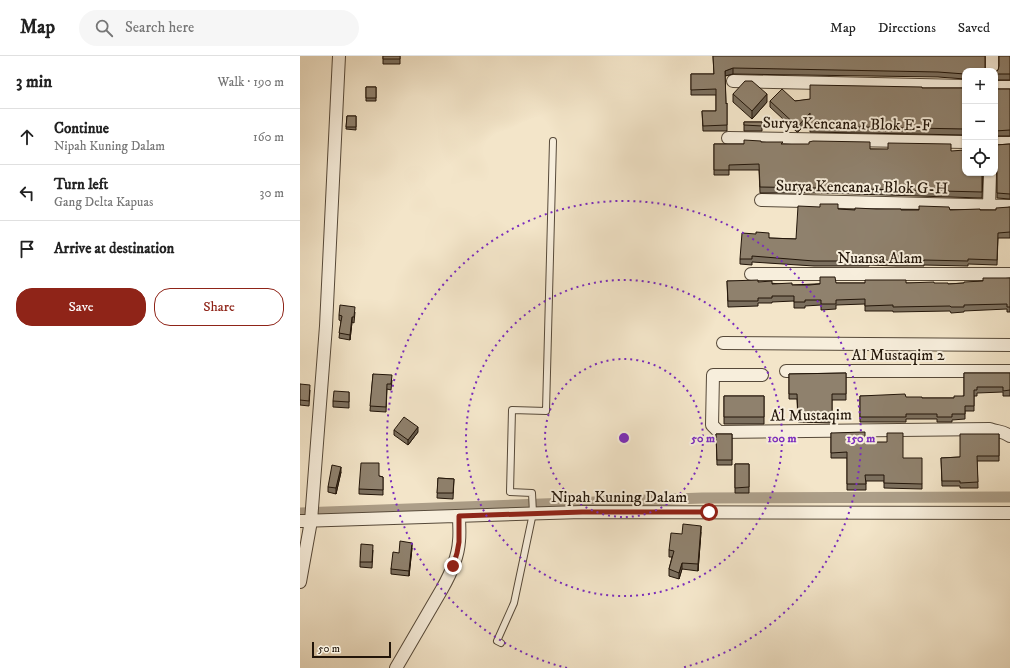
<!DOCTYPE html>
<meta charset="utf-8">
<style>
:root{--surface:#fff;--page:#f6f6f6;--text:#222;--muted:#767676;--line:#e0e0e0;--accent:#8f2418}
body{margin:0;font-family:"IM FELL DW Pica",serif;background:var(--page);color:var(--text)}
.controls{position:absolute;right:12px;top:12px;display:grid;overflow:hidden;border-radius:8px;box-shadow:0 1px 3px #0004}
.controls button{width:36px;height:36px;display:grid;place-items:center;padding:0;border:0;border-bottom:1px solid var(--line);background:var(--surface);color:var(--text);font:20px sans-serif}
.scale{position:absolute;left:12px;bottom:10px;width:79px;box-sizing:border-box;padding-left:4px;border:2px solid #221509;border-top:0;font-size:11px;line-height:14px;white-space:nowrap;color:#221509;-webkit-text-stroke:3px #f7eedc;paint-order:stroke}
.stop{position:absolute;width:12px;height:12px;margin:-9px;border:3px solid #8f2418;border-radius:50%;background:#fff}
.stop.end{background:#8f2418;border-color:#fff;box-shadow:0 1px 4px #0008}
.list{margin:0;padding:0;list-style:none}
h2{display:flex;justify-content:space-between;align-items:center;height:52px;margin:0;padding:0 16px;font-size:17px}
h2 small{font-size:13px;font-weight:400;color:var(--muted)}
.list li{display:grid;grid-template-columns:26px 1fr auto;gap:12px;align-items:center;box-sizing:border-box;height:56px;padding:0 16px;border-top:1px solid var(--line)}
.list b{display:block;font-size:15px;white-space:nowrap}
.list p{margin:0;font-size:13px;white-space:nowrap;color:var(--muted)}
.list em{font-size:13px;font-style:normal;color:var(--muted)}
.actions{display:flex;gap:8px;padding:12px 16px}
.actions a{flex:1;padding:9px 0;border:1px solid var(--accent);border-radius:16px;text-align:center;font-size:14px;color:var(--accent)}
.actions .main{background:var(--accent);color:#fff}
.icon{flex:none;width:22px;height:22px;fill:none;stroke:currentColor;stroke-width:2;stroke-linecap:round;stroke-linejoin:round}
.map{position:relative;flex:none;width:710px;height:612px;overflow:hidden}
header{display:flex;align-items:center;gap:24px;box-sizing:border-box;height:56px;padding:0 20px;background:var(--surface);border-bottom:1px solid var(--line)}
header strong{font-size:19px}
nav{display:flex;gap:22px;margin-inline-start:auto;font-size:14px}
.search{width:280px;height:36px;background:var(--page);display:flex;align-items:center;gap:10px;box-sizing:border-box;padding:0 14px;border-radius:22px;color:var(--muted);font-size:15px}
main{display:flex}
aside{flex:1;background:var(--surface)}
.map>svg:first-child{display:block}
</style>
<header>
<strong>Map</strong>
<div class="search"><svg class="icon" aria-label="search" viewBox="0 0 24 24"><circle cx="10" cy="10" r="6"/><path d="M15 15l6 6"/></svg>Search here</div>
<nav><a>Map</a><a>Directions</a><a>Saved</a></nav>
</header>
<main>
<aside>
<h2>3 min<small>Walk · 190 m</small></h2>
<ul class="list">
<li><svg class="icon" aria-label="ahead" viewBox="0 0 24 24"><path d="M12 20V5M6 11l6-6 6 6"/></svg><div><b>Continue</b><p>Nipah Kuning Dalam</p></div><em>160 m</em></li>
<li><svg class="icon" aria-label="left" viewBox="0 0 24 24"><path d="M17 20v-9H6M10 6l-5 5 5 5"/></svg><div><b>Turn left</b><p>Gang Delta Kapuas</p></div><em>30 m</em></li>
<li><svg class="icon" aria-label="arrive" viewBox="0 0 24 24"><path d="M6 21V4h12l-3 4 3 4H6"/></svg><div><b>Arrive at destination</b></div></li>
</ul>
<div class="actions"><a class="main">Save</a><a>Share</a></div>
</aside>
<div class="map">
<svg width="710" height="612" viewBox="0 0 710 612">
<rect width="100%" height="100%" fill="#f3e5c9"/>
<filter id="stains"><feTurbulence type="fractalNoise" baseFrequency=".005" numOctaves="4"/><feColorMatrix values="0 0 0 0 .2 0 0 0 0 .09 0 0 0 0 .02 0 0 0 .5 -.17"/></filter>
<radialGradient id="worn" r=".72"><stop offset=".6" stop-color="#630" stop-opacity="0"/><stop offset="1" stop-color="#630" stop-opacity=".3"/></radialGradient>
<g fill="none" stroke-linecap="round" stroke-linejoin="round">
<!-- canal -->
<path stroke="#ac9e88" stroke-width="11" d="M0,457L402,442L710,441"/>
<defs>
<path id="service" d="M201,587L197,585L214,547L233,457L232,437L210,436L212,354L246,355L253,85"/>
<path id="minor" d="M692,15V0
M433,25L665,30
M695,31H710
M428,82L665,86
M695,87H710
M461,144L710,150
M689,150L690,117
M451,218H710
M423,287L710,289
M486,315H710
M462,319H413L412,369L419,376L690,373C698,376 703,375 710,380
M0,465L282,456L710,457
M0,526L11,465L26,270L39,0
M96,612L142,533C150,519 158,502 159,485C160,477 159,468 159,460"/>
</defs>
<!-- service casing -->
<use href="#service" stroke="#564939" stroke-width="8"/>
<!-- minor casing -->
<use href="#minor" stroke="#564939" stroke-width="14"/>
<!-- service -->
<use href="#service" stroke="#f7eedc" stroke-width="6"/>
<!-- minor -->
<use href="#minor" stroke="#f7eedc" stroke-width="12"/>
</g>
<!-- wall -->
<path fill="#7b6f5e" stroke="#221509" d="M83,0H100V8H83Z
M413,0L665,15V23L638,21L433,18L425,20L426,48L427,47V75H403L402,55H416V39H391V18H414Z
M710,0V24H695V16L698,14Z
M66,31H76V45H66Z
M622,32H665V79L510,76V63L498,76H497L470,51V45H495Z
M695,33H710V80H695Z
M433,38L467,46L452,63L433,46Z
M47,60H56V74L46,73Z
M444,66H462V75H444Z
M461,86L483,88L570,93L651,95L683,117L682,142L521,137H460L459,114H429V119H414V88H444Z
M710,88V143L697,142V116L696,113L695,112V89Z
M710,151V182H698L697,209L668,208V210L624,209V210H596L569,209V210H514L452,206V209L440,208V203L469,182L496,183L538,153L555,154L576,153L696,154Z
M710,222V256H707V253L664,255V256L651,257L650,255L593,256V255H565V248L536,249V253L521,254V249L505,250V252H494V245L472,246V247H458V250L428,251L427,225L458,226L492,229L536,227H606L648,228L664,227Z
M55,256L54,267L52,266L50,284L39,282L41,265L39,264V259Z
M546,317V344H532V367L498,366L497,343H489V318Z
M664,317H710V340H703V336L677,337V340H674V355H665V363L652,364V366H637V363H606V366H560V340L622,342H654L664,340Z
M73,318L92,324L91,334L87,333L86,356L70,355Z
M0,328L10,334L9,350L0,349Z
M49,336V352L33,351V345Z
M424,340H464V368H424Z
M94,374L118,376L108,389L94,379Z
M531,377L565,386L603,402L622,428V433L584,432V425H566V434H547V402H531Z
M416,378H432V409H417Z
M699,378V405H677L678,432H660V430H642L641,402L660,401Z
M435,408H449V437H435Z
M41,416L36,438L28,436V431Z
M79,420L83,421V439L59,438V433Z
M138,422L154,423L153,443L137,442Z
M401,476L398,515L382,513L379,523L369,520V513L372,501H369V494L382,478Z
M112,492L109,520L91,518V513L99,497Z
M73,494L72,512L60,511V506Z"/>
<!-- shaded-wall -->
<path fill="#645a4c" stroke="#221509" d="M433,12V18L425,20V15Z
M467,38V46L452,63V55Z
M510,57V63L498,76V70Z
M52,261V266L50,284V279Z
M118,371V376L108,389V384Z
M41,411V416L36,438V432Z
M401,470V476L398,515V508Z
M112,487V492L109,520V515Z
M382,507V513L379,523V517Z"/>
<!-- building -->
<path fill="#8f816d" stroke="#221509" d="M83,0H100V3H83Z
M413,0H685V13L687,15H665V18L638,16L433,12L425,15L426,48L427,47V69L403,70L402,55H416V33L391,34V18H414Z
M699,0H710V18H695V16L698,14L699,10Z
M445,25H452L467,38L452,55L433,38Z
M510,29L622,31V32H665V73L510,70V57L498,70H497L470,45L482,33L495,45L510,43Z
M66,31H76V42H66Z
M695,33H710V74L695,75Z
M47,60H56V71H46Z
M444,66H462V70L444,69Z
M444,84L461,85V86H483L481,88H509V86L513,85L570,86V93H588V87L651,88V95L665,94V117H682V136L521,132L460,131L459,108L429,109V114H414V88H444Z
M710,88V138L697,137V111L696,108L695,106V89Z
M520,148H538V153L555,154V152L576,153H601V154H619V150L649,151L650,154L680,153V154H696V152L710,151V176L698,177L697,204L668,203V205L624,204V205H596L569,203V205H514L452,200V203H440L442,177L456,178V176L469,177V182L496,183L498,150L520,151Z
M520,221H535L536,227H565V224H606V227L634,226V227H648V228L664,227V226L683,225V222H710V251H707V248L664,249V251H651L650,250L593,251V249L565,250V243L536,244V248H521V244H505V246H494V240H472V242H458V245H428L427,225L458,224V226L472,225V228L492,227V229H509L520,228Z
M40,249L55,251L54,261H52L50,279L39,277L42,260L39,259Z
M546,317V338H532V361L498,360L497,338H489V318Z
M664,317H710V334L703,335V331H677V334H674V350H665V358H652V361H637V358H606V361H560V340L605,338L606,341H622V342H654V340H664Z
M73,318L92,319L91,328H87L86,351L70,350Z
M0,328L10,329L9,345L0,344Z
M34,335L49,336V346L33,345Z
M424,340H464V361H424Z
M104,361L118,371L108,384L94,374Z
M565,376V386H587V377H603V402H622V428L584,427V419H565L566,428H547V396L531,397V377Z
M416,378H432V404H417Z
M660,378H699V400H677L678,426L660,427V425H642L641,402L660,401Z
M61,407H79V420L83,421V434L59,433Z
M435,408H449V431L435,432Z
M32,409L41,411L36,432L28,431Z
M138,422L154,423L153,437H137Z
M383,468L401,470L398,508L382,507L379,517L369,513L374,495L369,494L371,477L382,478Z
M100,485L112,487L109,515L91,513L93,496L99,497Z
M61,488L73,489L72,506H60Z"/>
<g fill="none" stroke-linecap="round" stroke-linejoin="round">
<!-- route -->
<path stroke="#8f2418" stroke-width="5" d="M153,510L157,497L159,486V460L282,456H409"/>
</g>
<!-- distance rings -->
<g fill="none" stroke="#7b2cbf" stroke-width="2" stroke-dasharray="2 4">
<circle cx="324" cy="382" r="79"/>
<circle cx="324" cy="382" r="158"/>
<path d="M267 612A237 237 0 1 1 381 612"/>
</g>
<g text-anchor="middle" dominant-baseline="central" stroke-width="4" stroke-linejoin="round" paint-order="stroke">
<!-- street labels -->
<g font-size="16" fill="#221509" stroke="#f7eedc">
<text transform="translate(547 68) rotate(1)">Surya Kencana 1 Blok E-F</text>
<text transform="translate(562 131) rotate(1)">Surya Kencana 1 Blok G-H</text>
<text x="580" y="202">Nuansa Alam</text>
<text x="598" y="299">Al Mustaqim 2</text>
<text transform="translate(511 359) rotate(-1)">Al Mustaqim</text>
<text x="319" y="441">Nipah Kuning Dalam</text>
</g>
</g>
<circle cx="324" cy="382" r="6" fill="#7b2cbf" stroke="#f7eedc" stroke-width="2"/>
<g font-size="12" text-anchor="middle" font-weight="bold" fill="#7b2cbf" stroke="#f7eedc" stroke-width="4" stroke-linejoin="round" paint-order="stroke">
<text x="403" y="386">50 m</text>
<text x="482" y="386">100 m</text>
<text x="561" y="386">150 m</text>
</g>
<rect width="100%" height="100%" filter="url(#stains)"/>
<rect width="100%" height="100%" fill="url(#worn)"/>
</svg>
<div class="controls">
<button>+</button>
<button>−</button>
<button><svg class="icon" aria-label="locate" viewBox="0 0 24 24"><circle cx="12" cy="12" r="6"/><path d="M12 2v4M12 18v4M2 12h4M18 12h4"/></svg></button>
</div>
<div class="scale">50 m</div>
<div class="stop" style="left:409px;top:456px"></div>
<div class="stop end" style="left:153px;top:510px"></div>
</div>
</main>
